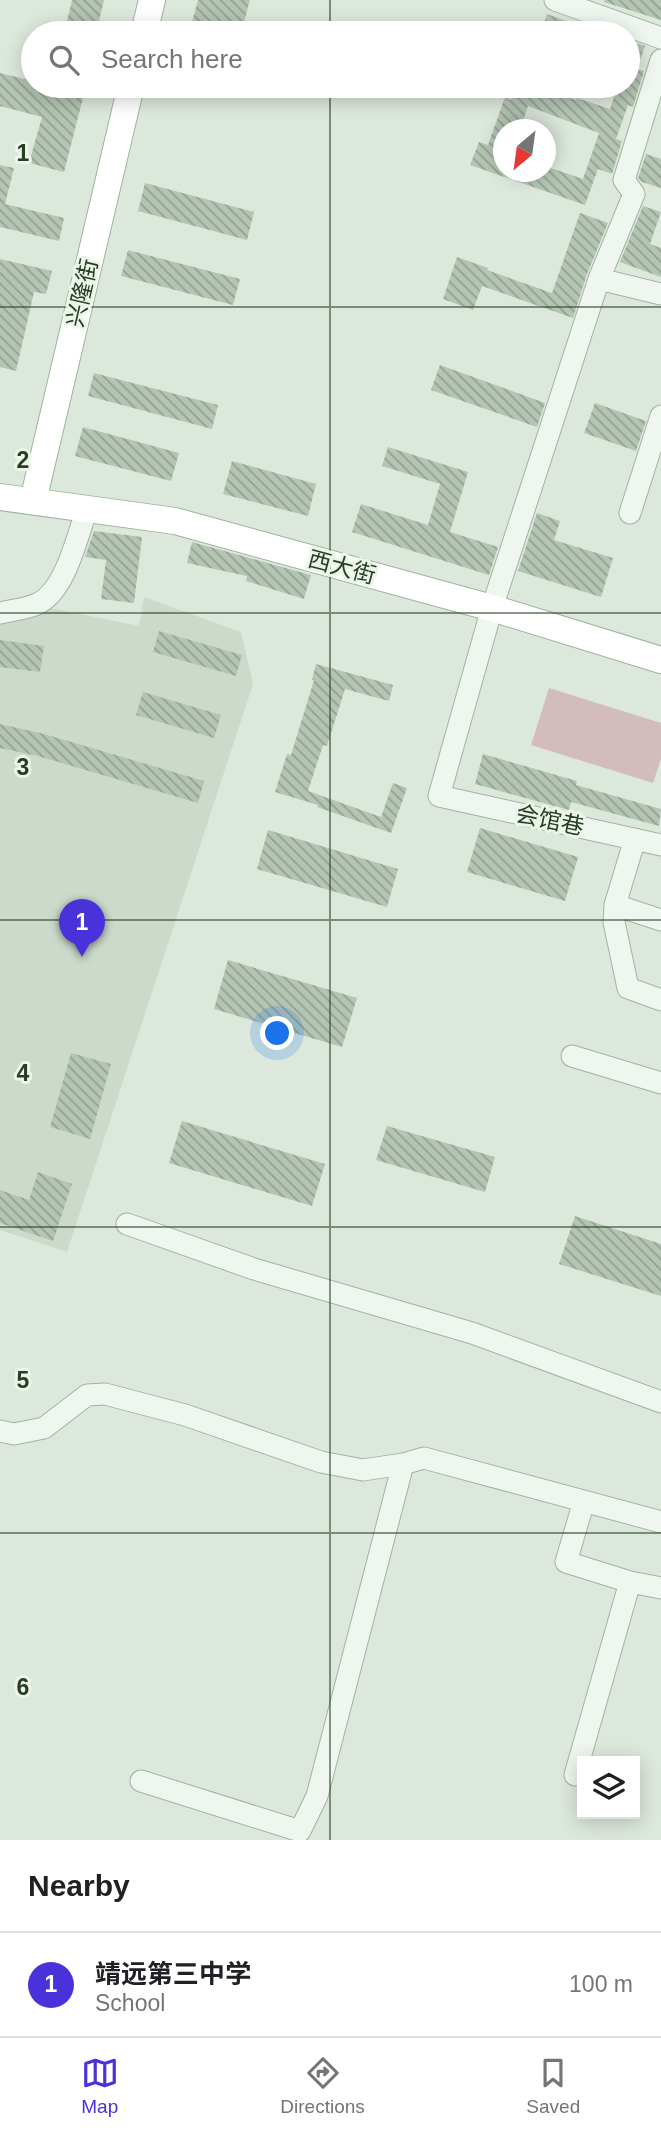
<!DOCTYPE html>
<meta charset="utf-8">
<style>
:root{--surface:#fff;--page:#f2f2f2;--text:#202124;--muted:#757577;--line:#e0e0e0;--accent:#4a32db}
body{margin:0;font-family:Arial,"Noto Sans SC",sans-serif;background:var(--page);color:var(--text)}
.controls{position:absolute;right:21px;bottom:21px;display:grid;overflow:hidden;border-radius:0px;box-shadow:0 4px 18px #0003}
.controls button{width:63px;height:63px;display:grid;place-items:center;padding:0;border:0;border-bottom:2px solid var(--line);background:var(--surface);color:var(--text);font:35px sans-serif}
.compass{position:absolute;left:493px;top:119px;width:63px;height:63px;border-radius:50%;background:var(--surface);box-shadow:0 4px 18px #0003;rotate:209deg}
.you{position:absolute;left:278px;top:1034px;width:24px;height:24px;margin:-18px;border:5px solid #fff;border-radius:50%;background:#1a73e8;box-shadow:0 0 0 10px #1a73e833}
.badge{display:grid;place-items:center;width:46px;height:46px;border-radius:50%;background:var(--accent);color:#fff;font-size:23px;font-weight:700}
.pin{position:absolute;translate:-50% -58px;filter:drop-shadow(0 2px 4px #0008)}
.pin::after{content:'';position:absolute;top:37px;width:24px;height:21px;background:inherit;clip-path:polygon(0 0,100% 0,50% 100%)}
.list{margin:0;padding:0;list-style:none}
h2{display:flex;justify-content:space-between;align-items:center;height:91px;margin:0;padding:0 28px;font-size:30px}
h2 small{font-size:23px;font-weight:400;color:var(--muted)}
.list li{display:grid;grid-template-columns:46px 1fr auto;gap:21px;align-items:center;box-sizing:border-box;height:105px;padding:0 28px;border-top:2px solid var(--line)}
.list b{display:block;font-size:26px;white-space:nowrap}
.list p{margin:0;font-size:23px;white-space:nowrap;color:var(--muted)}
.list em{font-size:23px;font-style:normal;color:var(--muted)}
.icon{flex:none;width:38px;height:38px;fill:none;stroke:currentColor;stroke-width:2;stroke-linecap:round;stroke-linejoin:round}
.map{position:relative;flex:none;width:661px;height:1840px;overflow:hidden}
.search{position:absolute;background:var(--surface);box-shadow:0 4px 18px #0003;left:21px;right:21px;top:21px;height:77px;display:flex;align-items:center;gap:18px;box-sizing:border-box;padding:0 24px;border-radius:38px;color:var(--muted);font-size:26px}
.sheet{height:196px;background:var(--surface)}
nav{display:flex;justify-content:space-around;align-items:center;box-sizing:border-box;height:98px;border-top:2px solid var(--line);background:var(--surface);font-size:19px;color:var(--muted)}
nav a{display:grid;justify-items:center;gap:4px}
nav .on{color:var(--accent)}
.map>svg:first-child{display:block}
</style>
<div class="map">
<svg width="661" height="1840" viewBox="0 0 661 1840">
<defs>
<pattern id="building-back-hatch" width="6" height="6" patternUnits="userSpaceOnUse" patternTransform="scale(1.75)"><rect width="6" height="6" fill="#b4c5b3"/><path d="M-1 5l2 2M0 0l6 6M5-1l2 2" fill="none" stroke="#92a191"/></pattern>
</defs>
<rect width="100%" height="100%" fill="#dde8dc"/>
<!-- built -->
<path fill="#cbdaca" d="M144,597L241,632L253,684L67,1252L0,1230V618L46,607L139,626Z"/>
<!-- pitch -->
<path fill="#d3bdbc" d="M549,688L661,723V759L653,783L531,745Z"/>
<!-- building -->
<path fill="url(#building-back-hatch)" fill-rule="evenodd" d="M72,0H104L96,33H64Z
M198,0H250L241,33H189Z
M605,0H661V20L604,2Z
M547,14L596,32V33H541Z
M628,40L645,46L637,69L644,71L633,107L628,105L616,139L622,141L612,174L598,169L585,205L470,165L479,142L488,145L505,97L511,100L515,86H535L576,100L577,98L610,109L618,86H628ZM528,106L599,133L583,179L545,166V172H503V130H520Z
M0,73L33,81V86H52L84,94L64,172L29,163L42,117L0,106Z
M646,154L661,159V188L642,182L638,178Z
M0,165L14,168L5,204L64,218L59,241L0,227Z
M145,183L254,212L247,240L138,211Z
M643,206L661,212L650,244L661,248V277L620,262Z
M580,213L608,223L587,274L573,318L482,286L473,310L443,299L457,257L488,268L487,270L552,293Z
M128,250L240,279L233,305L121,276Z
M0,259L52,271L46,294L34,292L16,371L0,367Z
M440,365L545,403L537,427L431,390Z
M94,373L218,405L212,429L88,396Z
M595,403L646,421L636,451L584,433Z
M83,427L179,453L171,481L75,456Z
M388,447L468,472L450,532L498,547L489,575L352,532L361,504L428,525L440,484L382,466Z
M232,461L316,484L308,516L223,494Z
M537,513L560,521L554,540L613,558L601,597L518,571Z
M94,531L142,537L134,603L101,599L106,560L85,557Z
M192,542L311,575L304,599L246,581L247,576L187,563Z
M159,631L242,655L236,676L153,652Z
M0,640L44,646L40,672L0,667Z
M316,664L393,685L389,701L345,689L327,746L323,745L308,791L381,817L393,783L407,788L391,833L317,807L318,805L275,792L287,754L291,755L314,680H312Z
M143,692L221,715L214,738L136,715Z
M0,724L44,734L204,781L198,803L38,756L0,748Z
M483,754L577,781L576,785L661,809L659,826L571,802L569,810L475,784Z
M480,828L578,857L565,901L467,872Z
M268,830L398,869L387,907L257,869Z
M228,960L357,998L342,1047L214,1009Z
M71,1053L111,1064L90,1139L50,1127Z
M182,1121L325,1164L312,1206L169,1163Z
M387,1126L495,1157L485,1192L376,1160Z
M38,1172L72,1184L53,1241L0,1223V1190L29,1200Z
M575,1216L661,1244V1296L559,1264Z"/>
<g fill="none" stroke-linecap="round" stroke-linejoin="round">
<defs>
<path id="minor" d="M555,0L661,38
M599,279L634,194L624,180L661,60
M661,294L599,279L492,608L439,796L661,845
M630,513L661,416
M0,613C12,610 26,609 37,604C66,591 77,536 87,509
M635,839L615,905L614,922L628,988L661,1000
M615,905L661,920
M572,1056L661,1083
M127,1224L254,1269L472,1333L661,1402
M0,1431L14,1434L44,1428L87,1395L105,1394L185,1415L321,1462L363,1470L403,1464L424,1458L661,1522
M584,1501L566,1562L630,1582L661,1588
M575,1775L630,1582
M141,1781L300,1831L317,1796L403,1464"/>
<path id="major" d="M144,33L152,0
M0,497L175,521L492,608L661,660
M33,501L131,86"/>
</defs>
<!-- minor casing -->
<use href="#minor" stroke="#a2b2a1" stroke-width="23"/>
<!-- major casing -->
<use href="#major" stroke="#9db59a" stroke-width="28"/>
<!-- minor -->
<use href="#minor" stroke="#eff6ef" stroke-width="21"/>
<!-- major -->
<use href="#major" stroke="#fff" stroke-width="26"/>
</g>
<!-- grid -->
<path fill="none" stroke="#263f24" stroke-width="2" stroke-opacity="0.55" d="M330,0V33M330,86V1840M0,307H661M0,613H661M0,920H661M0,1227H661M0,1533H661"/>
<g text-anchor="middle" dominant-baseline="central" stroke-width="6" stroke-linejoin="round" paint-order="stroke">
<!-- street labels -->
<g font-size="23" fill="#263f24" stroke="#edf5eb">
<text transform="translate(82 293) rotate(-77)">兴隆街</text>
<text transform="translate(342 567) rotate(15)">西大街</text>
<text transform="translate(550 820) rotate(12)">会馆巷</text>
</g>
</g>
<g font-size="23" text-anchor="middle" font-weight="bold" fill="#263f24" stroke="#edf5eb" stroke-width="6" stroke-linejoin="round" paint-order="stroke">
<text x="23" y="161">1</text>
<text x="23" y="468">2</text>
<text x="23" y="775">3</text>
<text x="23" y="1081">4</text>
<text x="23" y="1388">5</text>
<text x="23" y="1695">6</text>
</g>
</svg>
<div class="controls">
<button><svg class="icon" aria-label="layers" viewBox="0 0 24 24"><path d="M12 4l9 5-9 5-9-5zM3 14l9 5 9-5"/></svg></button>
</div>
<svg class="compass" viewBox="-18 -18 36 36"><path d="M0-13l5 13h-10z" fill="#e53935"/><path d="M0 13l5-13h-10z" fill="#757577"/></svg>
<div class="you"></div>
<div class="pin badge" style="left:82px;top:957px">1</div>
<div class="search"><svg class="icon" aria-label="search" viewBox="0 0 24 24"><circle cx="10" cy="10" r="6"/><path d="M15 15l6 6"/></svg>Search here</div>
</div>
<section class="sheet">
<h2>Nearby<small></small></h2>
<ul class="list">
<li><span class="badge">1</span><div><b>靖远第三中学</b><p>School</p></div><em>100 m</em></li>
</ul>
</section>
<nav>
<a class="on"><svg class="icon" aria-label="map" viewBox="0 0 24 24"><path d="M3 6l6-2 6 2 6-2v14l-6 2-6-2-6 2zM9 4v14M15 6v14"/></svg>Map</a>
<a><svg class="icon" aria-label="directions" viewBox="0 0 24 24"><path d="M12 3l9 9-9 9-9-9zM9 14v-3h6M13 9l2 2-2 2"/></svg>Directions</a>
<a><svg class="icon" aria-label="saved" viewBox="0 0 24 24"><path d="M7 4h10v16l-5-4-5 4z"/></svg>Saved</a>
</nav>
